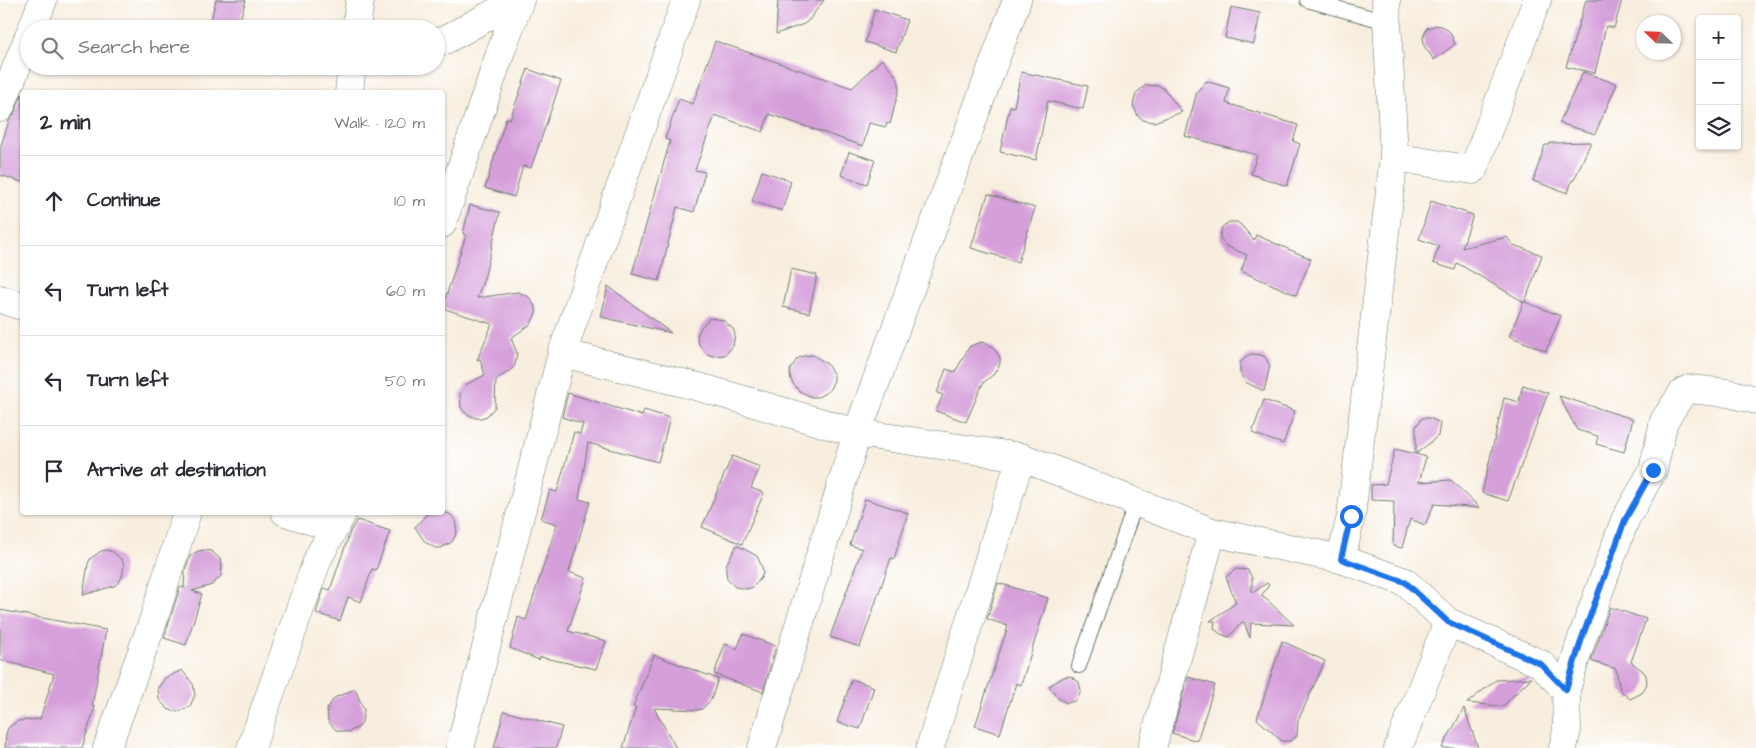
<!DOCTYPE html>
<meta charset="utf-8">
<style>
:root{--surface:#fff;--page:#f2f2f3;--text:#2b2b33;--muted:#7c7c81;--line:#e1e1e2}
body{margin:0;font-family:"Architects Daughter",sans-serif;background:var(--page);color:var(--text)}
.controls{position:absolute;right:15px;top:15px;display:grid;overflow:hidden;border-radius:5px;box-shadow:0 1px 4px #0004}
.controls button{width:45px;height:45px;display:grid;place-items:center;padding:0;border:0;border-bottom:1px solid var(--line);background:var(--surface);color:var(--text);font:25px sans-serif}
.compass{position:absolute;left:1636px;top:15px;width:45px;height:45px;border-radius:50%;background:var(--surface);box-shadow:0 1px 4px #0004;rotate:293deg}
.stop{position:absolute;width:15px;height:15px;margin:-11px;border:4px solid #1a73e8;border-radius:50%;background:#fff}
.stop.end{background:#1a73e8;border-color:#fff;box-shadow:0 1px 5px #0008}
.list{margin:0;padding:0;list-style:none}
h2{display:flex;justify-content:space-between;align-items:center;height:65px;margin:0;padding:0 20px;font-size:21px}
h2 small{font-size:16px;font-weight:400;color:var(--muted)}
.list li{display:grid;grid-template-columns:32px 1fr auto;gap:15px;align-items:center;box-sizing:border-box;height:90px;padding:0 20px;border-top:1px solid var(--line)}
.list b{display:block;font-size:19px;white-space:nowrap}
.list em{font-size:16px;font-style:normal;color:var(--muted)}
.icon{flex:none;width:28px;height:28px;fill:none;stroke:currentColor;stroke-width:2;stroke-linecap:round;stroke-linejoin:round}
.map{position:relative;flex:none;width:1756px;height:748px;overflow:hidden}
.search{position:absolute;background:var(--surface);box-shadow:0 1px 4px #0004;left:20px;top:20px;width:425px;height:55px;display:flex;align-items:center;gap:12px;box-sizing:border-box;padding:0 18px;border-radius:28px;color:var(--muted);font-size:19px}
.panel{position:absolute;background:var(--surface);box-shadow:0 1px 4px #0004;left:20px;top:90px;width:425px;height:425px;border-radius:5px}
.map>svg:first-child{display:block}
</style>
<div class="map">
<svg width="1756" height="748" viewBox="0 0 1756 748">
<rect width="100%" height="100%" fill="#fff"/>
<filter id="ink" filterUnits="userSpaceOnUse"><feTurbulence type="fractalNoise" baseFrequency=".02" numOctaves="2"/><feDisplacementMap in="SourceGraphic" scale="10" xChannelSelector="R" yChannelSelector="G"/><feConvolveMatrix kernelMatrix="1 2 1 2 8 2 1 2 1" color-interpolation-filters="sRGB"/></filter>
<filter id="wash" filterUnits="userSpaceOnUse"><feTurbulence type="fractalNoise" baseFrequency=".0096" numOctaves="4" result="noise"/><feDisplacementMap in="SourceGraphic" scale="20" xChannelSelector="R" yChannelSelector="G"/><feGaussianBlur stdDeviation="1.12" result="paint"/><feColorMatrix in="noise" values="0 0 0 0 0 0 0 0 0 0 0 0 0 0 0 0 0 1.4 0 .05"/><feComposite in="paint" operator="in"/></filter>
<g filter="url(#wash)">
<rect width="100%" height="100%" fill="#f8eedf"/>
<g id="blocks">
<!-- building -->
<path fill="#d59fda" d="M216,0H246L237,29H211L212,15Z
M778,0H824L809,20L804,24L776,34Z
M1586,0H1622L1614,28L1606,26L1595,73L1566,67Z
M1231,7L1260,13L1254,44L1225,38Z
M875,9L907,20L896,52L865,42Z
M1437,25L1442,26L1450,32L1455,44L1434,60L1424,46L1423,37L1427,28Z
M715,41L852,88L882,59L897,77L899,82V89L890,124L887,123L886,127L869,123L863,146L769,114L763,132L715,115L695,170L705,172L694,212L677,207L659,281L632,274L670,141L665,139L679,99L693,104Z
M528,69L561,81L531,168L523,166L514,197L485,188L506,118L510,119Z
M1021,72L1088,86L1083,109L1048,101L1036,160L1000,152L1010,106L1014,107Z
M1583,72L1617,84L1595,134L1559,123Z
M1206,81L1229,88L1226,103L1298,125L1293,141L1300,144L1287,186L1251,174L1257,155L1185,136L1197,92Z
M1146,85L1159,86L1164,89L1182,112L1154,122L1143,120L1138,116L1133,105L1136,93Z
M22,94V182L0,175V148L9,121L14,114Z
M1591,142L1574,180H1572L1568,193L1533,181L1545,145H1549L1550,143Z
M849,152L875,160L867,184L841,175Z
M762,171L791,181L782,211L752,201Z
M988,194L1035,208L1018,262L971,248Z
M1431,201L1473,215L1462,248L1507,237L1513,245L1542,255L1525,302L1561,316L1546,351L1509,336L1524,302L1457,263L1455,270L1433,263L1439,246L1419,239Z
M470,205L500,212L485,275L477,298L518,292L529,297L536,308V313L531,324L511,338L517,353L515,365L512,369L496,380L495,407L487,416L481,418H475L464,412L461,407L460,394L467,384L485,375L480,359L477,360L492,324L442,308V303H444L466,235L463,234Z
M1229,222H1237L1241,225L1254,240L1256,235L1311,259L1296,295L1241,271L1247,255L1226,246L1220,239V235L1222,227Z
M791,269L817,275L809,313L783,307Z
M608,286L671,333L601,317Z
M710,318L723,320L733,329L735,334L733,346L725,355L713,356L707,354L699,345L697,336L701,327Z
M982,342L993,347L1000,357V364L994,374L983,383L966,422L936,411L943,395L937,393L946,369L955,372L970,346Z
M1251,354L1261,355L1265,357L1270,366L1264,391L1245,382L1240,373V363L1247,356Z
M813,355L827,364L834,375V380L829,391L818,397H812L799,391L792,382L790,376V370L797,359L803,356Z
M1523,385L1548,393L1508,501L1482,493L1504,398L1519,402Z
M568,393L642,416L644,410L670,418L658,462L588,443L579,499L590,502L569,572L586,578L568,631L606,641L596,669L540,657L539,660L510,648L518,617L526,620L557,524L541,519L550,490L557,492L574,432L580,434L583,424L562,417Z
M1559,396L1633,419L1624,452L1596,444L1598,436L1577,430Z
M1264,400L1295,411L1283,444L1252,433Z
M1422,418H1430L1440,423L1438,436L1416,454L1426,457L1419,482L1451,480L1480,508L1434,504L1425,525L1410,519L1402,548L1393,546L1394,501L1371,500V485L1386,484L1395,449L1416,454V427Z
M732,456L760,467L751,488L764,493L742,544L702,527Z
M865,499L908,513L894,559L891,558L860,647L830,637L862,549L850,545Z
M442,511L451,515L455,520L457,532L452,542L441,548H435L425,542L415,527L427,514L442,512Z
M357,520L390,531L376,570L372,569L361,602L348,597L340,621L316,613L324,588L330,590L350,532Z
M737,545L757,556L762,567L763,573L761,578L753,587L747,589L735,587L727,578L726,572V565Z
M106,550L113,552L122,560L124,566L122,577L119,582L114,586L83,595L88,564L90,559L101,551Z
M205,550L211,551L220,559L222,565L221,576L212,585L192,591L202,594L186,645L164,638L180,587L184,588L185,570L190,556L198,551Z
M1236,569L1248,570L1252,578V591L1254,592L1267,583L1269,585L1261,596L1266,599L1294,625L1251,623L1250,638L1244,622H1242L1229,637L1221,634L1214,629L1215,621H1210L1236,603L1226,577Z
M998,583L1048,598L1021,685L1016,683L1000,734L975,726L1008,626L987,619Z
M1610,607L1646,619L1631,662L1643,671L1646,675L1647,684L1642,693L1630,699L1620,690L1616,669L1591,661Z
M0,610L106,630L92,706L95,707L82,748H5L6,734L8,728L13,724L18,721L40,719L54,674L0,660Z
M743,634L776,646L763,692L714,674L725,644L737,649Z
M1282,641L1325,661L1298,721L1297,736L1290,741H1282L1257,719Z
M654,655L718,679L711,700L702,709L697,710L654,708L676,748H623L636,707H633Z
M182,670L193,684L195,695L190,706L179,711H173L168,709L159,700L158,688L165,678Z
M1070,676L1079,682L1081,690L1078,698L1075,701L1067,703L1059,699L1049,686L1064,677Z
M1188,677L1215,685L1197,741L1172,733Z
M1531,678L1504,705L1500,706L1467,703L1496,680Z
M852,679L874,687L860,729L837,722Z
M355,689L364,710L362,722L359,727L348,732L336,730L328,721L327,709L334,698Z
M1464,708L1478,748H1442Z
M504,711L562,727L556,748H494Z"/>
</g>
</g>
<g filter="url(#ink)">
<use href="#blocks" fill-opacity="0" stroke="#6b7b70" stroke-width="1"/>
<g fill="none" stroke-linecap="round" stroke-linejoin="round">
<defs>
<path id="lane" d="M1307,0L1387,22
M1079,666L1136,502"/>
<path id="street" d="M32,29L43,0
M356,29L360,0
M436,42L445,40L518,0
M349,92L352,66
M0,108L29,36
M1394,157L1473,170L1537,0
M442,224L502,48L520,0
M0,299L22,306
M562,353L699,387L857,433L1021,457L1212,532L1341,559L1405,582L1448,622L1541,664L1566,690L1567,730L1563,748
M285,512L334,528
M1341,559L1351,516L1394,157L1386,0
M1566,690L1582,638L1625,520L1653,470L1664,421L1683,392L1689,389L1728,393L1756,400
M107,748L153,621L187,512
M251,748L318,558L343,512
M460,748L562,353L686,0
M762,748L857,433L1017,0
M930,748L1021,457
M1152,748L1212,532
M1398,748L1448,622"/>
</defs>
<!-- lane casing -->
<use href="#lane" stroke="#6b7b70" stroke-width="16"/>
<!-- street casing -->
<use href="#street" stroke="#6b7b70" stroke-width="29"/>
<!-- lane -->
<use href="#lane" stroke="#fff" stroke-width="14"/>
<!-- street -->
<use href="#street" stroke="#fff" stroke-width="28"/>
</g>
</g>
<g fill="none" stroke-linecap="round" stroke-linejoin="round" filter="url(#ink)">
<!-- route -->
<path stroke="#1a73e8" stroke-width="6" d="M1351,516L1341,559L1405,582L1448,622L1541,664L1566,690L1582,638L1625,520L1653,470"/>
</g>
</svg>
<div class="controls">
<button>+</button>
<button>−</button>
<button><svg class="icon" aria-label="layers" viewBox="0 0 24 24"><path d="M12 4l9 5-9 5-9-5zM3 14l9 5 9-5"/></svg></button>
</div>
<svg class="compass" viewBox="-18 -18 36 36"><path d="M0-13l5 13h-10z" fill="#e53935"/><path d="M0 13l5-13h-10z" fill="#7c7c81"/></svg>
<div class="stop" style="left:1351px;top:516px"></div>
<div class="stop end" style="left:1653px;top:470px"></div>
<div class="search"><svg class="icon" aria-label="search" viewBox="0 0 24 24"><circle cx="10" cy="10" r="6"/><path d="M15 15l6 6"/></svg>Search here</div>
<section class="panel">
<h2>2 min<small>Walk · 120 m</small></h2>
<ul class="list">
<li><svg class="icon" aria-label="ahead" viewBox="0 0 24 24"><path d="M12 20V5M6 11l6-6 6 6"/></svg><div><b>Continue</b></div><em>10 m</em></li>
<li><svg class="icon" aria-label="left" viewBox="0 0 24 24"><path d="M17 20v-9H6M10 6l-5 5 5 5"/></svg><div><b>Turn left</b></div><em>60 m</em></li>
<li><svg class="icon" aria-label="left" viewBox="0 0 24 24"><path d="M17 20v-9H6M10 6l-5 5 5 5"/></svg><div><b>Turn left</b></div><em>50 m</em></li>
<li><svg class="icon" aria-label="arrive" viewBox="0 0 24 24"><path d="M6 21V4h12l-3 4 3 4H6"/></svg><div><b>Arrive at destination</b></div></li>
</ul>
</section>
</div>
